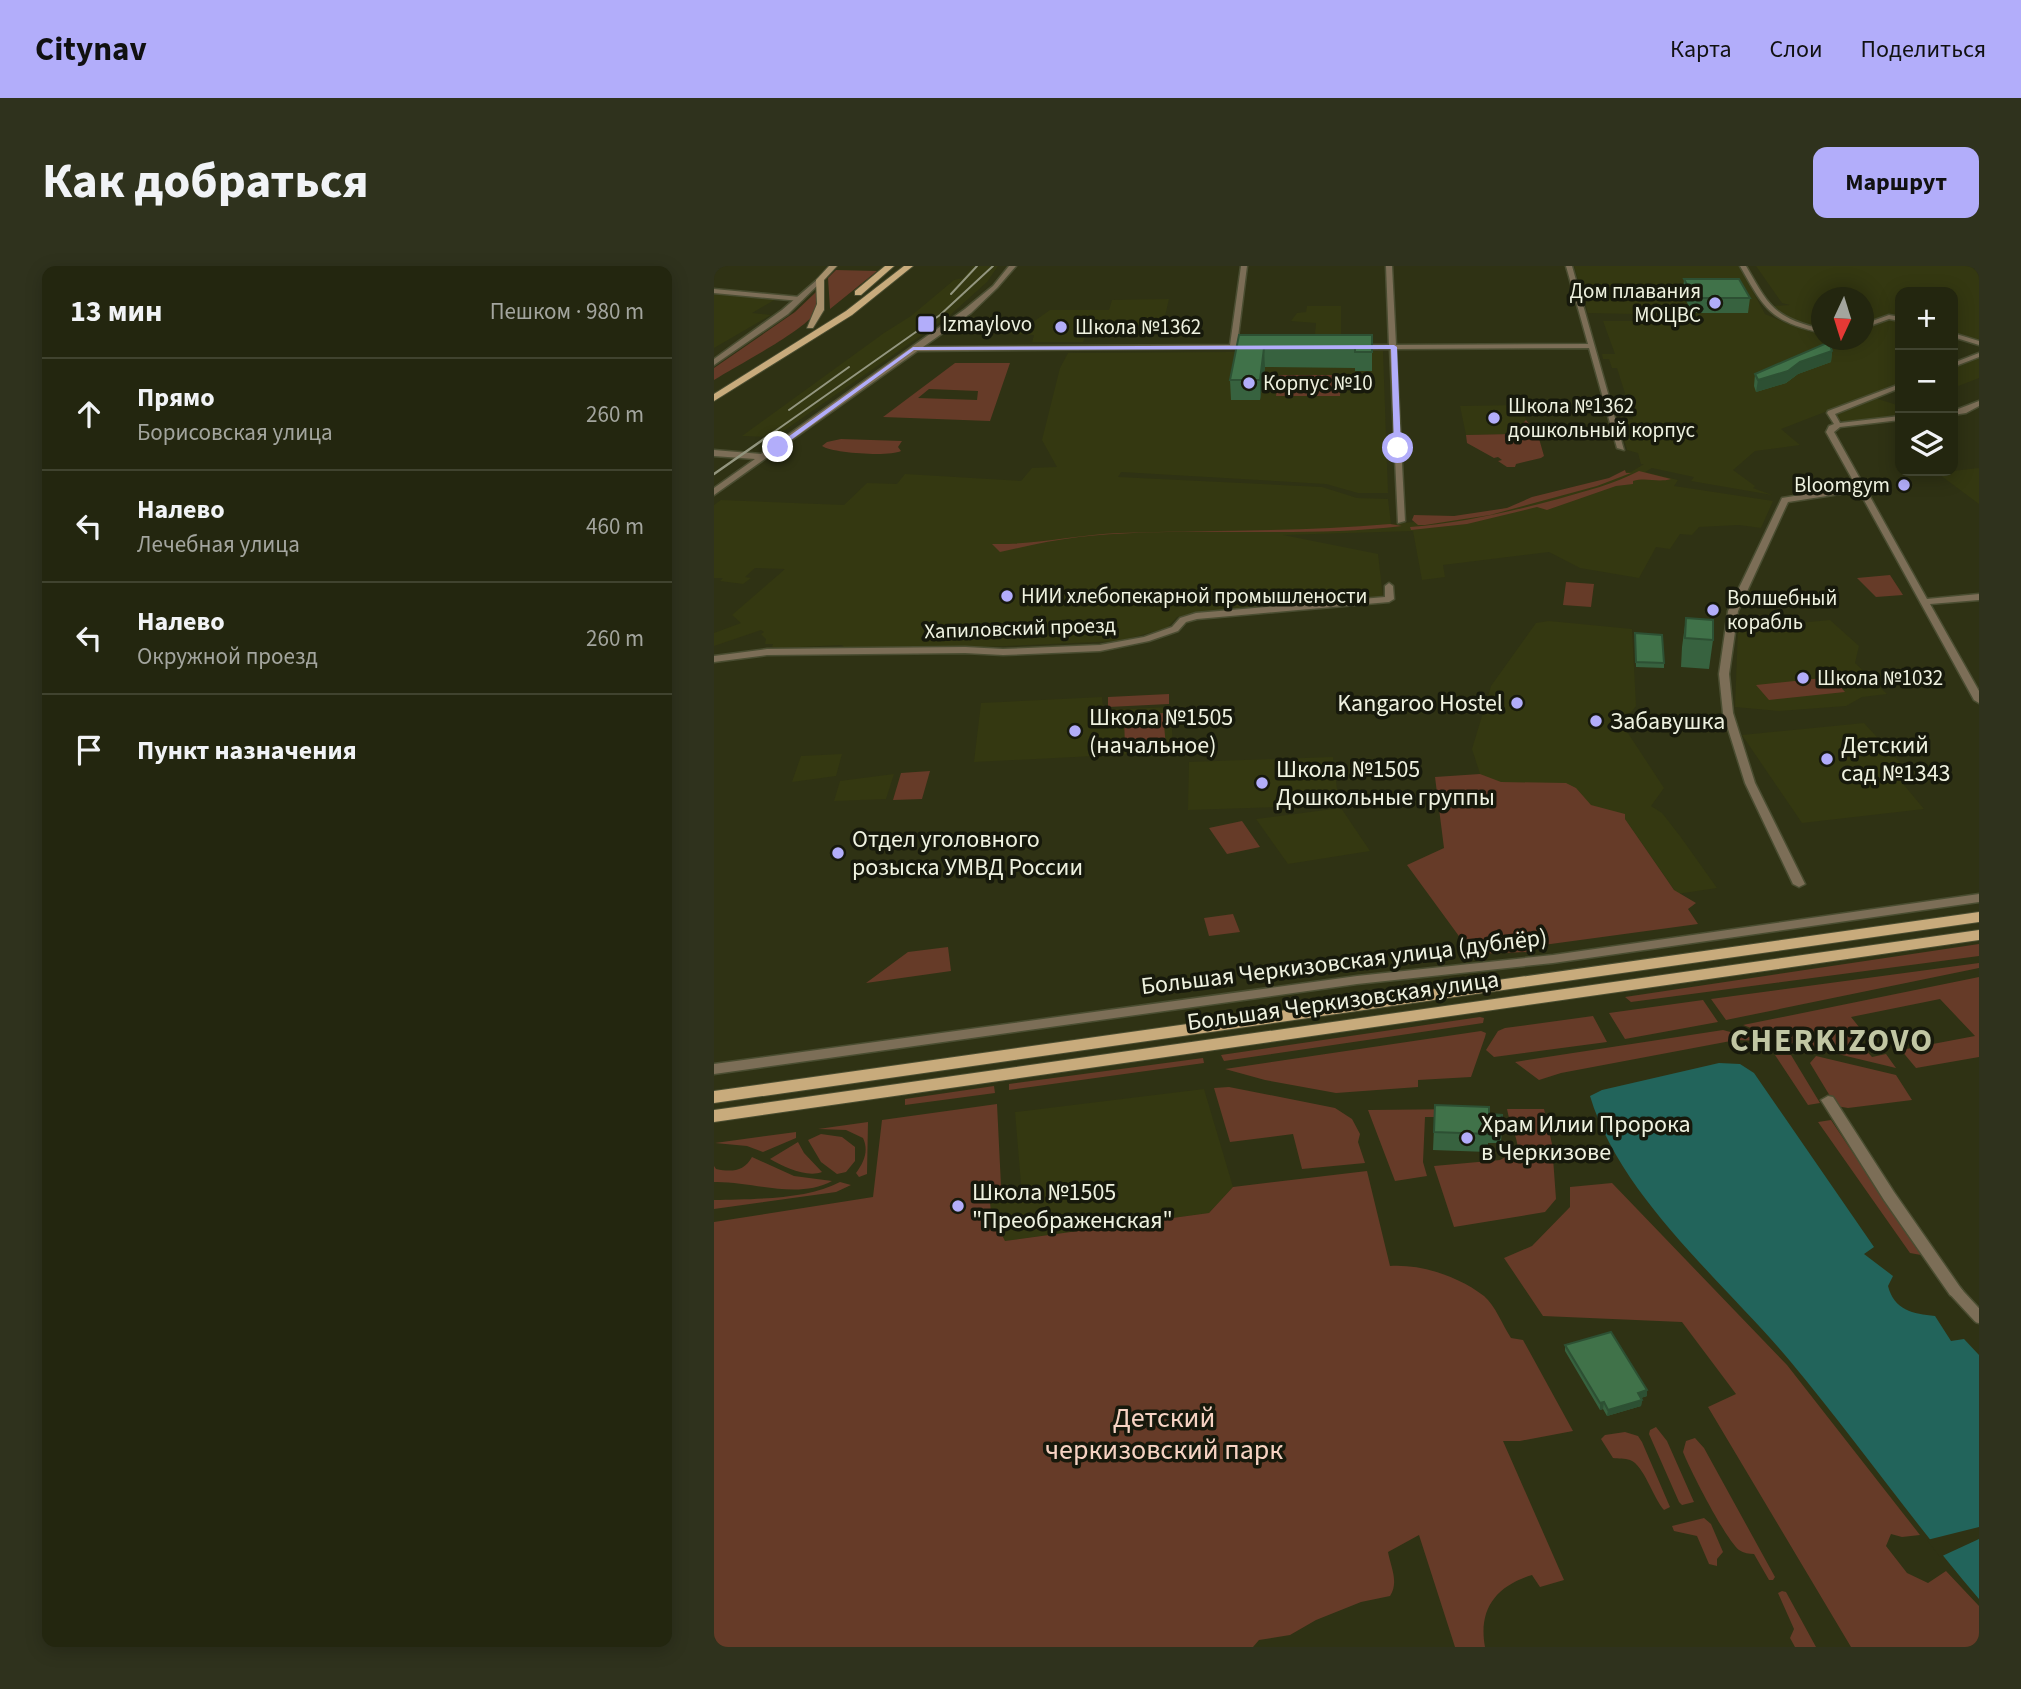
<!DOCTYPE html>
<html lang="ru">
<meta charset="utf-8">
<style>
:root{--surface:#23260f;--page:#2f321d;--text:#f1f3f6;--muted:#a3a59e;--line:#40432f;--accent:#b2adfa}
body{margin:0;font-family:"Source Sans 3",sans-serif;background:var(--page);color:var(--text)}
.controls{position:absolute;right:21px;top:21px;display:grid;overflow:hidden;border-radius:14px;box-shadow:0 4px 18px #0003}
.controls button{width:63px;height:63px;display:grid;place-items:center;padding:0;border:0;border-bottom:2px solid var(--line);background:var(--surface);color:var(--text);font:35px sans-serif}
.compass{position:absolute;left:1097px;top:21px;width:63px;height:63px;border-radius:50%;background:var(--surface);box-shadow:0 4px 18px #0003;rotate:184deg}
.stop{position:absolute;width:21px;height:21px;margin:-16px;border:5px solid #b2adfa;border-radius:50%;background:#fff}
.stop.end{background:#b2adfa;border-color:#fff;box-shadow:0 2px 7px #0008}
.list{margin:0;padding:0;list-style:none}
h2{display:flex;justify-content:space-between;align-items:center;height:91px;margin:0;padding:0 28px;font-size:30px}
h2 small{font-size:23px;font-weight:400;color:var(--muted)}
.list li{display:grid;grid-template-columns:46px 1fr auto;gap:21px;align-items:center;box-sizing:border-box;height:112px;padding:0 28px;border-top:2px solid var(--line)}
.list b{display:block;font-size:26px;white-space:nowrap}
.list p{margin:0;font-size:23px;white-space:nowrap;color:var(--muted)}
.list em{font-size:23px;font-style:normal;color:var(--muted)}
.icon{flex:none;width:38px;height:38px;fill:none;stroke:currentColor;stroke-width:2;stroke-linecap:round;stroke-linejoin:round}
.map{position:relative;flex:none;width:1265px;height:1381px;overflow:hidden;border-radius:14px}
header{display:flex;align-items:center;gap:42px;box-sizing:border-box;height:98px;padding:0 35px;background:var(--accent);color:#111}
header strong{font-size:33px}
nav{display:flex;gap:38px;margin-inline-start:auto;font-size:24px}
.intro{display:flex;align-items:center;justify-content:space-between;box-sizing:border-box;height:168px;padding:0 42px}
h1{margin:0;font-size:49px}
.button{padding:18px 32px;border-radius:14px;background:var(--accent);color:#111;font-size:24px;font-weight:700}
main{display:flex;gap:42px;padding:0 42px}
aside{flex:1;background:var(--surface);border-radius:14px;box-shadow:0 4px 18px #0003}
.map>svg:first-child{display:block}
</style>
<header>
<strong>Citynav</strong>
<nav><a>Карта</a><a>Слои</a><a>Поделиться</a></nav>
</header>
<div class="intro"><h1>Как добраться</h1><a class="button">Маршрут</a></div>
<main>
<aside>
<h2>13 мин<small>Пешком · 980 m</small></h2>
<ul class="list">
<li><svg class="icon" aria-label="ahead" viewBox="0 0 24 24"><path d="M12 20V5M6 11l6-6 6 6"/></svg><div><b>Прямо</b><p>Борисовская улица</p></div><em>260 m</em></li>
<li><svg class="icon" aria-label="left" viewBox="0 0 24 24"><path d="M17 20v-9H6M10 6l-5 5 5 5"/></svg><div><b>Налево</b><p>Лечебная улица</p></div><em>460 m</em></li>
<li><svg class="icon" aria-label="left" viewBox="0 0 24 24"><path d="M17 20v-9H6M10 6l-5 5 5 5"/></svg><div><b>Налево</b><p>Окружной проезд</p></div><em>260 m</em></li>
<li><svg class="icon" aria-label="arrive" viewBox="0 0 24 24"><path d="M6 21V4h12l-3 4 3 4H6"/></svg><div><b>Пункт назначения</b></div></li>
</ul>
</aside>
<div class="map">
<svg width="1265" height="1381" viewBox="0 0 1265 1381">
<rect width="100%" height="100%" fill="#2f3214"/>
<!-- built -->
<path fill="#343811" d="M259,0H284L273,16L235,50L61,171L28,170L170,67L197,50L240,14L249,12Z
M860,0H1025L1051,48L1076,59L1107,69L1108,74H1150V63L1179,51L1175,49L1150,58V32H1108L1107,64L1083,58L1066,50L1059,40L1076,39L1068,37L1042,0H1265V76L1239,66V26H1186V117L1067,163L1086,179L1041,185L1019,204L1041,220L1039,222L1058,229L977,215L980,211L938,202L931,206L964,214L960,220L1059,235L1047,262L1025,259L985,261L978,269L966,268L956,283L942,281L925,312L866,302L835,286L729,299L731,311L708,314L699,265L569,269L664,288L669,331L463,351L453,362L406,375L245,382L132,383L128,379L66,382L58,381L59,378H51L52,373L47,368L50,366L47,364L0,380V367L27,357L18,349L71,303L41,302L31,311L37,312L29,318L6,315L9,312H0V239L7,234L130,239L153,217L183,218L191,208L307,215L318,202L343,201L328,174L346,102L354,87L669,85L674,227H644L612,218L407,206L404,211L608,221L643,232L674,233L677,258L744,252L775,246L882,220L910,206H917L930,198H927L924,187L913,184L905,154L919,153L903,102H898L895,93H889L888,88H901L889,55H919L918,48L874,47Z
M0,28L62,33L38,47L57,49L0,82Z
M455,33L449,59H385L381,70L371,71L369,76H318L320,69L302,68L336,44H395L398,34Z
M593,40H627V68H601L602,57L577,55L583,47L592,46Z
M1265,90V112L1239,122V101Z
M1161,132L1186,140V150L1130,156L1120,150L1135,144L1132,142Z
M808,139L812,154L798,168L752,169L746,140Z
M1265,202V238L1222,206L1239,205Z
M1116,354L1145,380L1141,397L1173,428L1148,431L1132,440L1065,445L1021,441L1024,363Z
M835,355L918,363L922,440L908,458L950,522L937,540L948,547L966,570L1003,622L963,628L911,553L805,518L781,516L766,508L758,483L777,420L822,357Z
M388,431L389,444L457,441L459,486L260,496L267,437Z
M1150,457L1205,517L1190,519L1210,543L1088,557L1028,469Z
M128,488L122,510L78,516L87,490Z
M619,491L625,539L474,544L475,496Z
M180,508L172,533L120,535L126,515Z
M627,542L656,585L574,598L542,553Z
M490,823L519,921L495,947L291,975L277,948L276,934L308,930L301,846Z"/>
<!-- green -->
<path fill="#663b28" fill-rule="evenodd" d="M122,4L163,5L116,43L114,12Z
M102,26C104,33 105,40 101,47C88,66 22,100 0,114V102L81,46Z
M241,97H296L276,155L169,151ZM215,123L264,125L263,134L204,132Z
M565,109H627L626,130H562Z
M812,154L824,169L830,190L827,192L802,198L801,201H793L784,195L788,194L784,191L780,192L753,177L752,169L798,168Z
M127,173L188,175L184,181L187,185C175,191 118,187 108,180L113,176Z
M911,204L912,207H917L883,220L776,249L711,259H704L698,254L700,249L740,250L793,242L818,231L895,212Z
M925,205L957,213C943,217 933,211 919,215V218L902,220L833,244L823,241L753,258L697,264L696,261C747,257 795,246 844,233C872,225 900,218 925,205Z
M676,258L688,260C581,273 472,259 365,271C339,274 313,280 286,286L278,278C320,279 362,269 405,267C495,264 586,266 676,258Z
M1176,309L1189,329L1162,331L1143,312Z
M852,316L880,318L877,341L849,339Z
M1118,411L1131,426L1055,434L1042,419Z
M455,428V438L394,441V431Z
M449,447L452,481L411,483L410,449Z
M216,505L208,533L179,534L187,507Z
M766,508L787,516L852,517L862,522L877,539L911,548V553L960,624L982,637L974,643L984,658L822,680L824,682L814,686L758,688L693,599L730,582L721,511Z
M528,555L546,581L513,588L495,562Z
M519,648L526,666L495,670L490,652Z
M1265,678V690L917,736L911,731Z
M234,681L237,705L152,717L194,686Z
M1265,697V702L1012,754L997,733Z
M1265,711V791L1202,802L1187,784L1261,770L1226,733L1137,751L1149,766L1138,769L1158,791L1172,788L1182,802L1074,776L1029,759Z
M989,734L1004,756L911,773L895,747Z
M879,750L893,776L780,791L772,784L784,765L791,762Z
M766,751L770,752L769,757L510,795L507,789Z
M1009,764L1050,775L1022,774L847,807L825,814L801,796Z
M767,765L772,767L771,771L757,811L704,814V821L622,827L551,814L511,803Z
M1061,789H1077L1106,837L1094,839Z
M1102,790L1182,809L1198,834L1134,842L1122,840L1096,797Z
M489,792L490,797L295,824V818Z
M280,820L281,827L191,839V833Z
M515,821L621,842L638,853L646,868L644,876L651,897L588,903L579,868L516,876L500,822Z
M283,838L287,920L275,922L277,948L291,975L495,947L519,921L653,905L676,1000C707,998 744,1010 770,1030C781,1039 789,1060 797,1072L809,1074L859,1165L806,1175H789L850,1314L826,1321L818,1309C782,1320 764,1343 771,1381H741L705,1269L674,1286C677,1302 685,1316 676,1330L647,1336L602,1354L576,1369L545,1374L539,1381H0V956L159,931L168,854Z
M755,843L753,851H711L709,896L713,910L681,915L654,844Z
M793,843H830L838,878L842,933L831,946L740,961L720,900L786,894L804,884C803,868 796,860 793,843Z
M1117,854L1207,989L1196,987L1104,856Z
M154,856L153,908L145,911L142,907C150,896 155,885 149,872L132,864L104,863Z
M82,866V872L49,886L33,880L1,877Z
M107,868L128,871L141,881V895L132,906L123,908L107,896L94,874Z
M84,876L90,887L108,906C93,912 70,901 56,893Z
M38,891L80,910L118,915C83,934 37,915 0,916V900L2,903C17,906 30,906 38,891Z
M126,916L137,919L122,926L0,943V934C37,933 93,934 126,916Z
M898,917L1073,1099L1206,1269L1188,1271L1177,1268L1172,1280L1193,1307L1214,1317L1232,1305L1265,1340V1381H1137L994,1141L1022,1128L968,1056L829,1050L790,992L818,980L856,941V921Z
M942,1161L953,1175L980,1236L968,1239L965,1236L935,1168L936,1164Z
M911,1166L924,1170L928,1176L956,1241L950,1244C939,1232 930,1199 916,1194C911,1192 904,1193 899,1192L887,1173L891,1169Z
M981,1172L990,1182L1061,1311L1059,1314H1055L1040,1288C1035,1288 1030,1287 1025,1284C1012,1274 976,1204 969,1186L972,1175Z
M990,1252L997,1258L1009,1286L1003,1293V1300L995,1298L983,1270L960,1265L958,1260Z
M1068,1325L1072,1326L1102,1381H1081L1076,1372L1080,1363L1064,1327Z"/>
<!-- water -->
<path fill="#22645b" d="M1005,797L1026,798L1040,807L1160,981L1150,988L1179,1010L1174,1020C1180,1044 1199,1048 1221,1050L1237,1075L1250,1073L1265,1089V1333C1199,1256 1141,1173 1076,1095C1009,1015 906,931 876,830L888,824Z"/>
<!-- pier -->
<path fill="#2f3214" d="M1265,1261V1273L1226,1291L1213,1274Z"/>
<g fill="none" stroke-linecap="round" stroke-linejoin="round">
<defs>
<path id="pedestrian" d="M1241,1025L1265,1051"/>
<path id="minor" d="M527,0H533L523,79H538L540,80V82L199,85L196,83L199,81L516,79Z
M672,0H678L682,79L874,78L852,0H858L910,184L903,182L875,82L682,83L691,255L684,257L676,83H643L640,81L643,79H675Z
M1026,0H1032C1055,40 1060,52 1108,63V67C1056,55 1051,44 1026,0Z
M0,23L86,31L89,33L86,35L0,27Z
M1175,49L1186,51V55L1175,53L1150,62V58Z
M1239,67L1265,75V79L1239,71Z
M1265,87V91L1239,101V97Z
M1186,118V122L1121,148L1126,157L1186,150V154L1126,161L1120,166L1213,333L1265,328V334L1216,338L1265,425V437L1260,434L1145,225L1074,236L1024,345L1015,408L1019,447L1041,517L1091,618L1085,621L1079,618L1031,517L1009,447L1005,408L1014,345L1068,232L1142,220L1112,166L1115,160L1120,158L1113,147L1114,145Z
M1265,135V140L1252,147L1239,149V145Z
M675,317L679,320L680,333L675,336L483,353L472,356L464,365L435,375L386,385L289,389L251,387L53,389L0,396V390L53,383L251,381L289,383L386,379L430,371L458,361L466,352L482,347L671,331V320Z
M1114,830L1119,831L1180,926L1246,1021L1249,1025L1246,1029L1241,1031L1236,1029L1170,934L1107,834Z"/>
<path id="tertiary" d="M295,0H302L283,22L257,47L0,229V222L41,193L0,190V184L47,188L251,43L279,20Z
M104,13L109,14L74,48L0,99V93L68,44Z
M1265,628V636L839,697L643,718L0,808V798L643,710L839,689Z"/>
<path id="secondary" d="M115,0H123L110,14V44L99,62H93L103,38L102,14Z"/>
<path id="primary" d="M171,0H180L147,29H141V25Z
M190,0H199L138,49L0,135V128L132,45Z
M1265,646V656L0,837V825Z
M1265,664V674L0,856V844Z"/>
</defs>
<!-- pedestrian casing -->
<use href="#pedestrian" stroke="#4a4d31" stroke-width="15"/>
<!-- minor casing -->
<use href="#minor" stroke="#4a4d31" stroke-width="3"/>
<!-- tertiary casing -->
<use href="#tertiary" stroke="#4a4d31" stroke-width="3"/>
<!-- secondary casing -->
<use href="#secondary" stroke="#4a4d31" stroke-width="2"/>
<!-- primary casing -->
<use href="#primary" stroke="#4a4d31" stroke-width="2"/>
<!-- pedestrian -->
<use href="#pedestrian" stroke="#7c6e57" stroke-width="12"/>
<!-- minor -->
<use href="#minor" fill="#7c6e57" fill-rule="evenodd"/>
<!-- tertiary -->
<use href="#tertiary" fill="#7c6e57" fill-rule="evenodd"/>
<!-- secondary -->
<use href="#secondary" fill="#a7906c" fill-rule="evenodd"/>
<!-- primary -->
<use href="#primary" fill="#c8ab7c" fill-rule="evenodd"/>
<!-- rail-far1 -->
<path stroke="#93967f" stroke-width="2" d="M237,28L263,0
M75,144L135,101
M57,168L226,49L279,0"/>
<!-- rail -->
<path stroke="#93967f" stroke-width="2.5" d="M0,208L60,166"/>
</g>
<!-- wall -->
<path fill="#37623f" d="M970,13L1036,32L1034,47H978L969,28Z
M525,69H658V105H641V102L551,101L546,134H517L516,114Z
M1118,85L1117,96L1084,108L1072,117L1042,126L1040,120L1041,108Z
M972,352L999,374L995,403L967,401L968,381Z
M921,367L950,397V402L922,401Z
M721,839L775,848L788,859L787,877H774V886L719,884Z
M851,1079L933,1130L927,1132L928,1134L927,1140L893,1150L889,1143L886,1144L851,1085Z"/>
<!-- shaded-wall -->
<path fill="#2d5033" d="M0,0H4L5,3L0,5Z
M550,82L551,101L546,134V114Z
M1118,85L1117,96L1084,108L1072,117L1042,126L1044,114L1086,96Z
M933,1124V1130L923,1133L924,1127Z
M928,1134L927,1140L893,1150L894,1144Z
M890,1136L889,1143L886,1144V1137Z"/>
<!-- building -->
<path fill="#407249" stroke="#2d5033" stroke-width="2" d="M970,13H1025L1036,32H980Z
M525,69H658V86H641V82H550L546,114H516Z
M1115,76L1118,85L1086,96L1074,105L1044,114L1041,108Z
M972,352L999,354V374L971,372Z
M921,367L948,369L950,397L922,396Z
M721,839L775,841V848L788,849V859H775V868L720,866Z
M897,1066L933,1124L924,1127L928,1134L894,1144L890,1136L886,1137L851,1079Z"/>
<!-- route -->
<path fill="#b2adfa" d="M680,79L683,81L687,182L684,184L680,182L677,83L200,84L66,182L60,181L199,81Z"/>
<!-- markers -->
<g fill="#b2adfa" stroke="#17190c" stroke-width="2.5">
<circle cx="1001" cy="37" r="7"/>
<rect x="203" y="49" width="18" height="18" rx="3.5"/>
<circle cx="347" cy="61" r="7"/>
<circle cx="535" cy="117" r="7"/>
<circle cx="780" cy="152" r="7"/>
<circle cx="1190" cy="219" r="7"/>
<circle cx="293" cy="330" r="7"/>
<circle cx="999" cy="344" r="7"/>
<circle cx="1089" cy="412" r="7"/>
<circle cx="803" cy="437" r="7"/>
<circle cx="882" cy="455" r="7"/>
<circle cx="361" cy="465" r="7"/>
<circle cx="1113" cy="493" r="7"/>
<circle cx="548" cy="517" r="7"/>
<circle cx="124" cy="587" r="7"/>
<circle cx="753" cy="872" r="7"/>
<circle cx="244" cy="940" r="7"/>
</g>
<g text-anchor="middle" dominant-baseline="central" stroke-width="7" stroke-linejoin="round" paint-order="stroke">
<!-- far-poi labels -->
<g font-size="21" fill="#eff2e0" stroke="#17190c" text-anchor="start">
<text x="987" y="25" text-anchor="end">Дом плавания<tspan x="987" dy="24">МОЦВС</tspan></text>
<text x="228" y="58">Izmaylovo</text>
<text x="361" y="61">Школа №1362</text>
<text x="549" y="117">Корпус №10</text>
<text x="794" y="140">Школа №1362<tspan x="794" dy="24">дошкольный корпус</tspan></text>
<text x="1176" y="219" text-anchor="end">Bloomgym</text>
<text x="307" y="330">НИИ хлебопекарной промышлености</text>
<text x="1013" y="332">Волшебный<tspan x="1013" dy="24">корабль</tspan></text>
<text x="1103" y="412">Школа №1032</text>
</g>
<!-- far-street labels -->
<g font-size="21" fill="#eff2e0" stroke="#17190c">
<text transform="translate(306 362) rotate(-2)">Хапиловский проезд</text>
</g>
<!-- poi labels -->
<g font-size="24" fill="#eff2e0" stroke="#17190c" text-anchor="start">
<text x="789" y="437" text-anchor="end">Kangaroo Hostel</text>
<text x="375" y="451">Школа №1505<tspan x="375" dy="28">(начальное)</tspan></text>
<text x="896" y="455">Забавушка</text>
<text x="1127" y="479">Детский<tspan x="1127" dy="28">сад №1343</tspan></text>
<text x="562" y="503">Школа №1505<tspan x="562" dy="28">Дошкольные группы</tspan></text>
<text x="138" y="573">Отдел уголовного<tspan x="138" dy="28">розыска УМВД России</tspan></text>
<text x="767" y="858">Храм Илии Пророка<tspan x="767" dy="28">в Черкизове</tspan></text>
<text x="258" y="926">Школа №1505<tspan x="258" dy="28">"Преображенская"</tspan></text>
</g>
<!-- street labels -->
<g font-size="24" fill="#eff2e0" stroke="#17190c">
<text transform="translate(630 696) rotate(-7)">Большая Черкизовская улица (дублёр)</text>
<text transform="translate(629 735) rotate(-8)">Большая Черкизовская улица</text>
</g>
<!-- near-park labels -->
<g font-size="28" fill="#f7d3c3" stroke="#17190c">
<text x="450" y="1152">Детский<tspan x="450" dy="32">черкизовский парк</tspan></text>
</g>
<!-- district labels -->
<g font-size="32" font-weight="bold" letter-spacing="2" fill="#c1c6a3" stroke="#17190c">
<text x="1118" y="775">CHERKIZOVO</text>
</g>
</g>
</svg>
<div class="controls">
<button>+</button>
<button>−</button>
<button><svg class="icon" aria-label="layers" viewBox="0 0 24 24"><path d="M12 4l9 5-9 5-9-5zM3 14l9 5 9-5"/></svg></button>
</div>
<svg class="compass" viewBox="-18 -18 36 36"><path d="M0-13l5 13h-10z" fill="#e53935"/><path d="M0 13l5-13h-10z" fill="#a3a59e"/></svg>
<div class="stop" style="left:684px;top:182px"></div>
<div class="stop end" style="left:64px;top:181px"></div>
</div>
</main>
